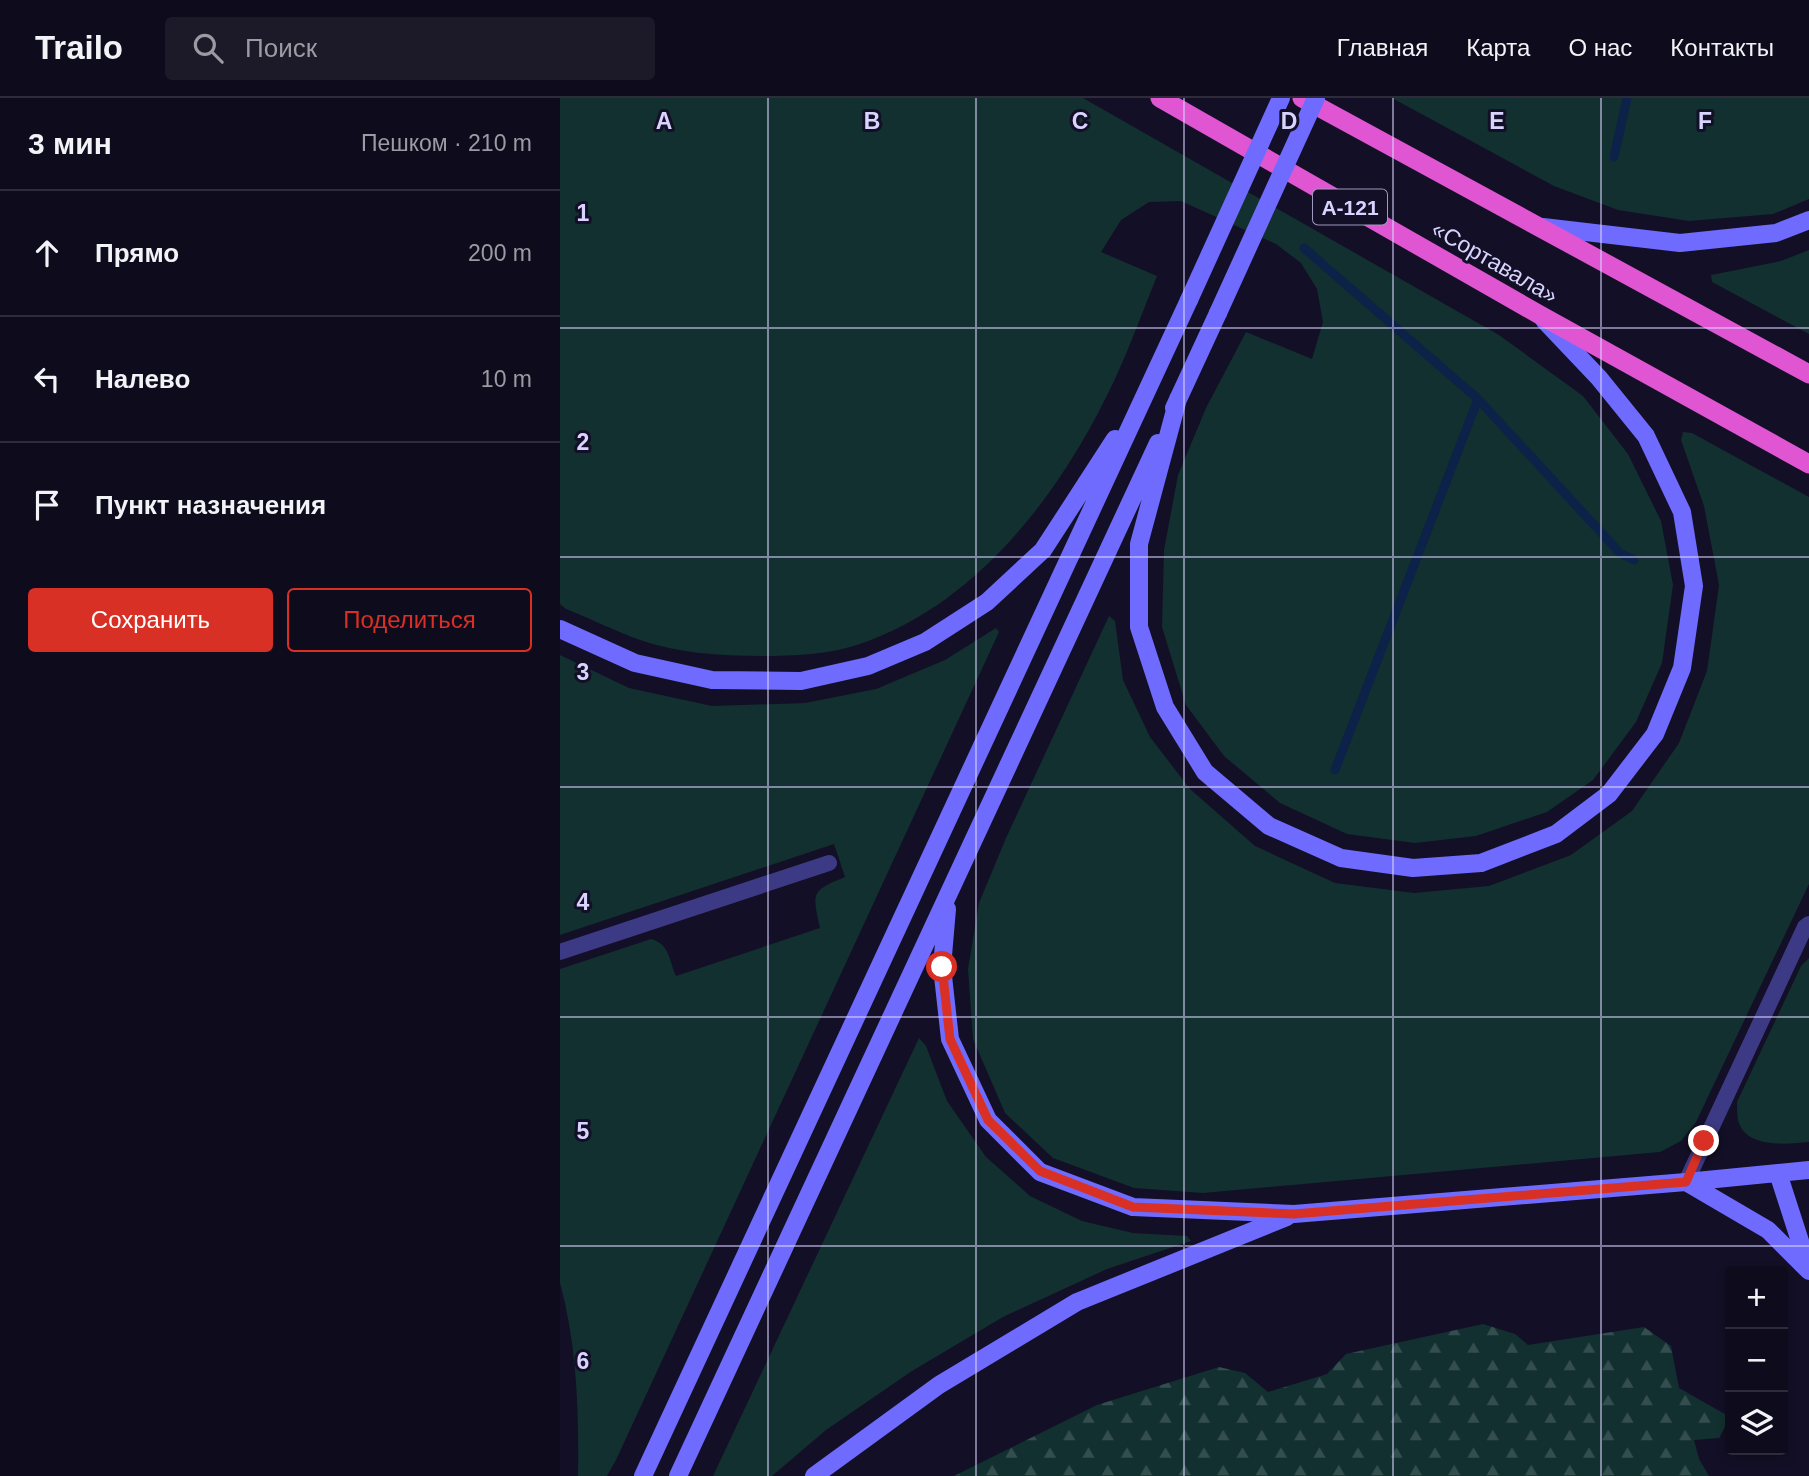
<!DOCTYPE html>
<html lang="ru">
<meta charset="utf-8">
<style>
:root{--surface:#0e0b1c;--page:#1c1929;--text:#f1f3f6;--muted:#9b9ba3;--line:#2e2b3b;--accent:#d93025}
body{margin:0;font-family:Helvetica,sans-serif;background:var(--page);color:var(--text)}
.controls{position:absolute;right:21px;bottom:21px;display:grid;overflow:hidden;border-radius:7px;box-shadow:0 4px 10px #0003}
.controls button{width:63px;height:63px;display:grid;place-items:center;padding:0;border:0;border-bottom:2px solid var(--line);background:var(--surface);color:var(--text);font:35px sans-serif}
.stop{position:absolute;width:21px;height:21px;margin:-16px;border:5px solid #d93025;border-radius:50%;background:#fff}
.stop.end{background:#d93025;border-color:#fff;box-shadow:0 2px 7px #0008}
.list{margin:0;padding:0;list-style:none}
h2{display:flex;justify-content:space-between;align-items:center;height:91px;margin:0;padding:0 28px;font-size:30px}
h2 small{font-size:23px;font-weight:400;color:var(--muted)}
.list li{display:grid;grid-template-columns:46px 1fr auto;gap:21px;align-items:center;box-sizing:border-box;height:126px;padding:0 28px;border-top:2px solid var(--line)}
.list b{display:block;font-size:26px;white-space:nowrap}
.list em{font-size:23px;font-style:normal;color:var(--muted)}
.actions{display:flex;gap:14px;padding:21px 28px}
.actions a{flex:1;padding:16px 0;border:2px solid var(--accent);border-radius:7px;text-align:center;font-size:24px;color:var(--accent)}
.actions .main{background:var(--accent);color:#fff}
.icon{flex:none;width:38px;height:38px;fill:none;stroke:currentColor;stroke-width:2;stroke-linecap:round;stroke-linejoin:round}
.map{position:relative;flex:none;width:1249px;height:1378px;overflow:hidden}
header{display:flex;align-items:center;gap:42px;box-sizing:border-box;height:98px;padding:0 35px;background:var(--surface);border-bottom:2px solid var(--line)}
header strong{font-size:33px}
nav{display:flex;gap:38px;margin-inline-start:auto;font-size:24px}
.search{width:490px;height:63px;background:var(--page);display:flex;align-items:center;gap:18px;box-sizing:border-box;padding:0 24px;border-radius:7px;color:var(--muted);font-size:26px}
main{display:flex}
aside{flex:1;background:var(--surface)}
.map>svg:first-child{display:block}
</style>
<header>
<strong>Trailo</strong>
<div class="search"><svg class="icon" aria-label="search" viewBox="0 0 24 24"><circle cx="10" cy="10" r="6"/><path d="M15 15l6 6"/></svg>Поиск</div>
<nav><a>Главная</a><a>Карта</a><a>О нас</a><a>Контакты</a></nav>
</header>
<main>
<aside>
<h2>3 мин<small>Пешком · 210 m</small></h2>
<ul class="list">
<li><svg class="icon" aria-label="ahead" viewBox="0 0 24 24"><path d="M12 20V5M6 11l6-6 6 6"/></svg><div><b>Прямо</b></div><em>200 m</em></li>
<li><svg class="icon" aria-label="left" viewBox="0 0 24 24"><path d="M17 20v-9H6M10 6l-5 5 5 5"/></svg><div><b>Налево</b></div><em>10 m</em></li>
<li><svg class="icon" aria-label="arrive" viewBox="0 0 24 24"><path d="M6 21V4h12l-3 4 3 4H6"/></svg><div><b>Пункт назначения</b></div></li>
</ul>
<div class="actions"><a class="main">Сохранить</a><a>Поделиться</a></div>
</aside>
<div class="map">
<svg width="1249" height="1378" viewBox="0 0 1249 1378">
<defs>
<pattern id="forest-firs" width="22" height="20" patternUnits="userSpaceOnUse" patternTransform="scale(1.75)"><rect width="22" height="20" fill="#12302f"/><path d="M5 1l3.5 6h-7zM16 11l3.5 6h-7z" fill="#344d4e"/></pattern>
</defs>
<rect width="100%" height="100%" fill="#130f26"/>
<!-- green -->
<path fill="#12302f" d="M0,0H523L939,237L1023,298L1068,356L1101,423L1113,487L1102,565L1076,624L1033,682L987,714L916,738L855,745L787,736L720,705L664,658L626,607L602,529L604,452L618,377L646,310L686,234L752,261L763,224L757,191L741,165L716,146L621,103L589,104L561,122L541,154L597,178C583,213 570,248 555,281C503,392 420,505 300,546C268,557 233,558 200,558C160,558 118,555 80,542C55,533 31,521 6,511L0,506Z
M832,0H1249V101L1213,116L1129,123L1058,112L994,88Z
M1249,152V236L1152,184L1151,177L1221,163Z
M1123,334L1132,335L1249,399V786L1136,1024L1121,1043L1100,1054L643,1095L574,1090L493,1060L445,1015L413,941L408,871L419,805L446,740L549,518L555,523L563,582L590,639L630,691L695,748L775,785L854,795L929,788L1011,757L1072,713L1119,645L1147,573L1159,487L1144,408L1121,342Z
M436,530L439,534L56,1362L47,1378H18C19,1313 17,1248 0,1185V871L91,841C110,846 109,863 116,878L260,830C252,794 251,793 285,779L274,746L0,837V557L69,590L152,608L245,605L316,591L385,562Z
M1249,860V1044C1227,1046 1185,1051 1178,1022C1177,1016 1177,1010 1177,1004L1241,868Z
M359,940L366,948L387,1003L426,1059L470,1098L522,1123L573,1135L627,1138L631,1143L547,1171L443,1219L352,1273L266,1332L212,1378H153Z"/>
<!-- forest -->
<path fill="url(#forest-firs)" d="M923,1226L955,1236L968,1247L1084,1229L1111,1248L1119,1290L1170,1319L1159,1340L1134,1342L1139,1361L1149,1378H394L537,1307L659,1269L685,1275L708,1294L767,1276L786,1256Z"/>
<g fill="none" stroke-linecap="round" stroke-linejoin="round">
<!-- stream -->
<path stroke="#0c2248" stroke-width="9" d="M1054,59L1067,0
M744,150L918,301L1060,455L1074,462
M775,672L918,301"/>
<!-- service -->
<path stroke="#3d3a85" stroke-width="16" d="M0,854L269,765
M1126,1084L1245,829L1249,826"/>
<!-- secondary -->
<path stroke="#6f6bff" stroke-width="18" d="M983,129L1120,145L1216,135L1249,122
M618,301L579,446V529L605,609L645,674L709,728L781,760L853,770L921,765L996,736L1049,696L1095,636L1122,570L1134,488L1122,414L1086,338L1039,280L984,222
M614,310L658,215
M0,531L75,565L152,582L241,583L308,568L365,544L427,504L483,452L555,341
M387,811L382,869L390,941L428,1022L480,1074L573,1109L734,1116L1126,1084L1249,1072
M1218,1075L1248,1168
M1126,1084L1208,1132L1249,1173
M83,1378L629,202
M118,1378L598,345
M254,1378L379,1287L517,1204L727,1119"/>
<!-- trunk -->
<path stroke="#e055d1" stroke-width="19" d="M600,0L980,217L1249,366
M742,0L1249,276"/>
<!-- secondary-bridge -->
<path stroke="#6f6bff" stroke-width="18" d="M629,202L721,0
M658,215L756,0"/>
</g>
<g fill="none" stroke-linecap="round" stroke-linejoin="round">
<!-- route -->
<path stroke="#d93025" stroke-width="9" d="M382,869L390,941L428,1022L480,1073L573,1109L734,1116L1126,1084L1144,1043"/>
</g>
<!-- grid -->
<path fill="none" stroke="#d9d4ff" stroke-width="2" stroke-opacity="0.55" d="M208,0V1378M416,0V1378M624,0V1378M833,0V1378M1041,0V1378M0,230H1249M0,459H1249M0,689H1249M0,919H1249M0,1148H1249"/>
<g text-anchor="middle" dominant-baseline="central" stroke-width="6" stroke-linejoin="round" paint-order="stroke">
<!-- shield labels -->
<rect fill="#130f26" stroke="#9e99be" stroke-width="2" x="753" y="91.5" width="74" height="35" rx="5"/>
<g font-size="21" font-weight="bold" fill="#d9d4ff">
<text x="790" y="109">А-121</text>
</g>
<!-- street labels -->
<g font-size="23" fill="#d9d4ff" stroke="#130f26">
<text transform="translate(935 164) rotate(30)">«Сортавала»</text>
</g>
</g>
<g font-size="23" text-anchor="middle" font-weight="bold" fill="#d9d4ff" stroke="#130f26" stroke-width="6" stroke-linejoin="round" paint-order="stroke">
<text x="104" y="31">A</text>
<text x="312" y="31">B</text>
<text x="520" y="31">C</text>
<text x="729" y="31">D</text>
<text x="937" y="31">E</text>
<text x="1145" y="31">F</text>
<text x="23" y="123">1</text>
<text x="23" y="352">2</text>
<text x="23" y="582">3</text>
<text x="23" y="812">4</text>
<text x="23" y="1041">5</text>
<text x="23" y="1271">6</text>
</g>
</svg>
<div class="controls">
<button>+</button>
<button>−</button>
<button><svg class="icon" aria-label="layers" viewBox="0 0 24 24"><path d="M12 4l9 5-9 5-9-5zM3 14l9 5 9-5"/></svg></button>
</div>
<div class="stop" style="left:382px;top:869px"></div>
<div class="stop end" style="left:1144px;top:1043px"></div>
</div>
</main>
